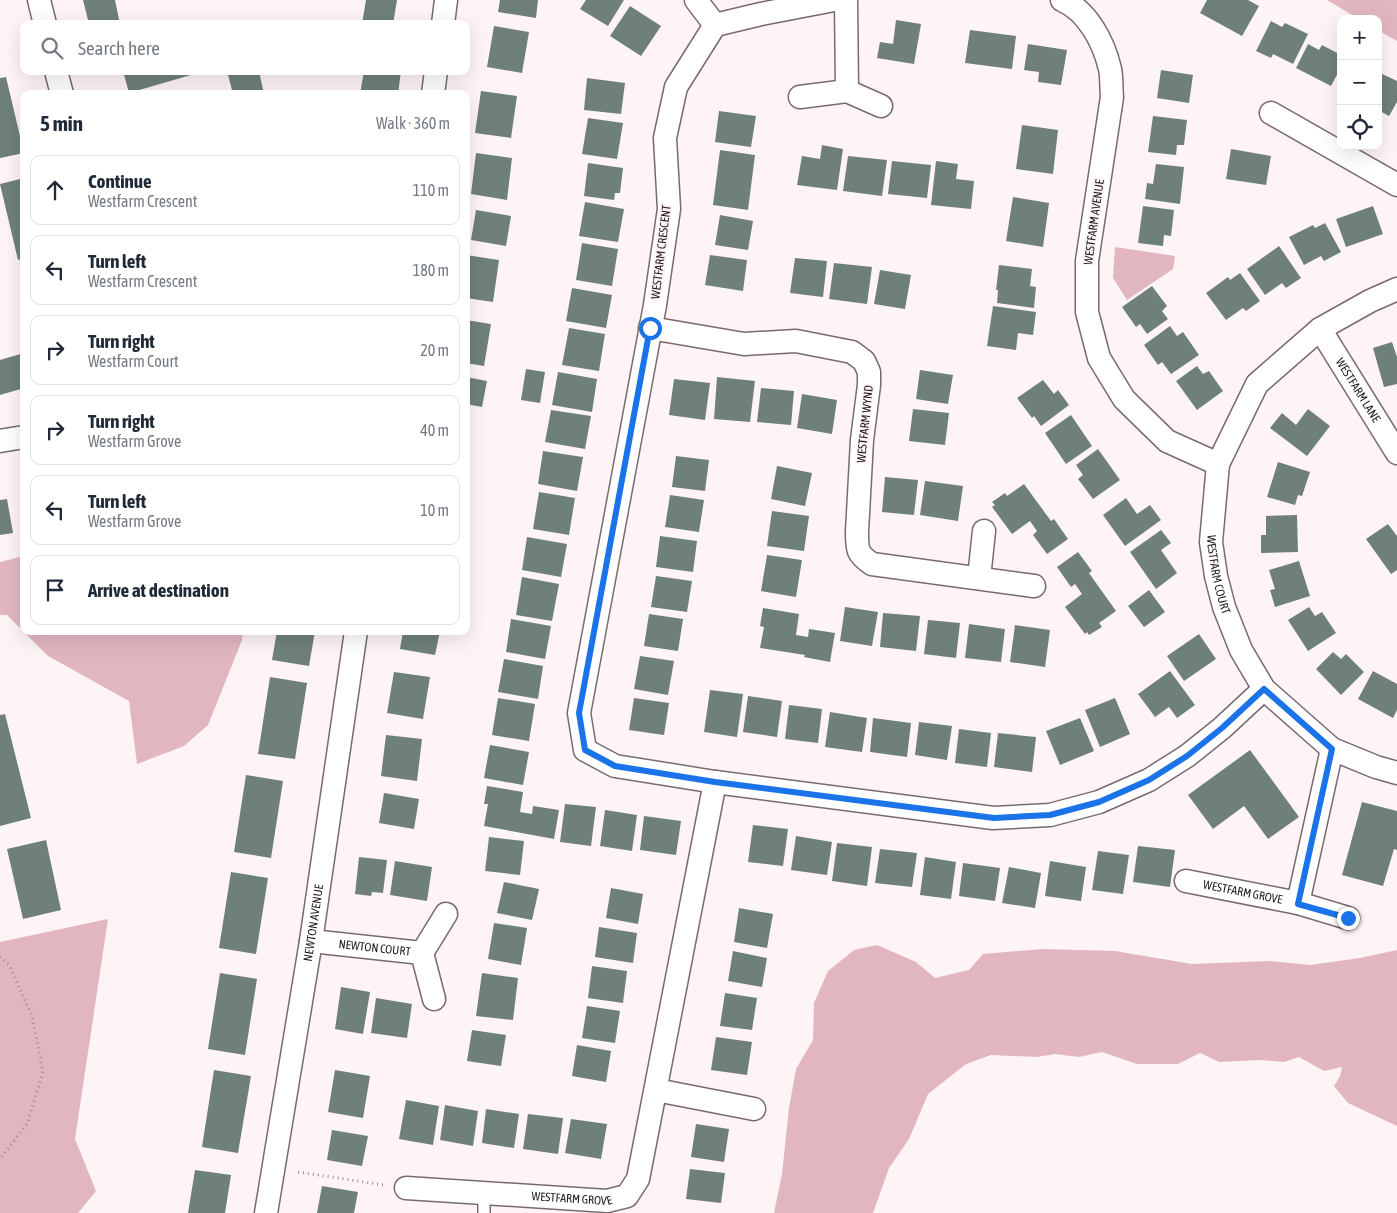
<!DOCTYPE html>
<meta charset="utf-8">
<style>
:root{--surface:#fff;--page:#f6f6f7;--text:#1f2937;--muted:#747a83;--line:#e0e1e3}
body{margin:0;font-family:"Asap Condensed",sans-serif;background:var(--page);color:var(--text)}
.controls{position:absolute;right:15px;top:15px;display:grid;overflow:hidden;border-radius:10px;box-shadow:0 5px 20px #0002}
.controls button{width:45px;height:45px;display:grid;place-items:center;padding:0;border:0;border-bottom:1px solid var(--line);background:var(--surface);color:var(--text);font:25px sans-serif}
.stop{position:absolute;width:15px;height:15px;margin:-11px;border:4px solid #1a73e8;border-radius:50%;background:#fff}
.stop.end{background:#1a73e8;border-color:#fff;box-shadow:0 1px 5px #0008}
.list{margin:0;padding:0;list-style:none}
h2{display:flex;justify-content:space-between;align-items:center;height:65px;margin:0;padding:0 20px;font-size:21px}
h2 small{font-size:16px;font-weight:400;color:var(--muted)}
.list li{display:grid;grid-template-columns:32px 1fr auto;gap:15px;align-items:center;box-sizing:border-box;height:70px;margin:0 10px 10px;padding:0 10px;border:1px solid var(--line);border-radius:10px}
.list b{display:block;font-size:19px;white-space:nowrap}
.list p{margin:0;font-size:16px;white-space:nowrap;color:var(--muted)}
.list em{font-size:16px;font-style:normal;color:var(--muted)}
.icon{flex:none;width:28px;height:28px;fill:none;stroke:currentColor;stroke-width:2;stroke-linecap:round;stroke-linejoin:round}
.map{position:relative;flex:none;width:1397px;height:1213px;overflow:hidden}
.search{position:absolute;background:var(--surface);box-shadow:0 5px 20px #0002;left:20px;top:20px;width:450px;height:55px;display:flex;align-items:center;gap:12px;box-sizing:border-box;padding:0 18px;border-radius:10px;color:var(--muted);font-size:19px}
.panel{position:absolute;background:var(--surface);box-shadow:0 5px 20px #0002;left:20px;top:90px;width:450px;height:545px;border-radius:10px}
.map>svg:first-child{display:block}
</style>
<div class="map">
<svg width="1397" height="1213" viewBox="0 0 1397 1213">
<rect width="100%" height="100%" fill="#fef3f5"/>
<!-- green -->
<path fill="#e2b6c0" d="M1327,0H1397V41L1378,30V19H1359Z
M1115,247L1175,256L1173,269L1127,300L1113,278Z
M24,556V631H243L242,640L208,725L184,746L137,764L129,701L48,656L7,615H0V562Z
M108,919L75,1139L96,1191L78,1213H0V942Z
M877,945L916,962L935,978L969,970L983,954L1043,949L1115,951L1192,964L1270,961L1310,965L1360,958L1397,950V1126L1348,1103L1334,1086L1340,1076L1342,1067L1324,1071L1299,1057L1284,1062L1260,1060L1219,1062L1200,1053L1178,1064H1137L1102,1052L1079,1057L1055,1054L1037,1057L991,1055L966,1064L928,1094L909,1139L889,1168L873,1213H774L782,1174L789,1108L796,1069L813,1040L814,1003L828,971L854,950Z"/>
<!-- building -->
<path fill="#6f807b" d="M83,0H115L120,24H89Z
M366,0H397L393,24H362Z
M500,0H538L536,18L498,12Z
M586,0H624L608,26L580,9Z
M1207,0H1248L1259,6L1242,36L1200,13Z
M630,6L661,26L641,56L610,36Z
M896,20L921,24L914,64L877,58L880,42L893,44Z
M1271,21L1282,27L1285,23L1308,34L1293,64L1273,54L1271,58L1256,51Z
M494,26L529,32L522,73L487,67Z
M970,30L1016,36L1012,69L965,63Z
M1028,44L1067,50L1061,85L1038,82L1039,72L1024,70Z
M1308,44L1319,50L1322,45L1341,55V67L1331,86L1296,68Z
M1161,70L1193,75L1189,103L1157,98Z
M123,71H201V72L129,93Z
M227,71H259L264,94H233Z
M364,71H401L398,94H360Z
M1378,72L1397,81V102L1389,116L1378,110Z
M6,77L24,153L0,158V78Z
M587,78L625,83L621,114L584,110Z
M481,91L517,96L511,138L475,133Z
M719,111L756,116L751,147L715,142Z
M1153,116L1187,120L1184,145H1177L1176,155L1148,152Z
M588,118L623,123L617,159L582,154Z
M1022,125L1058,130L1053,174L1016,169Z
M822,145L843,149L837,190L797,185L802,156L820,159Z
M1231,149L1271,156L1266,185L1226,179Z
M720,150L755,155L748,210L713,205Z
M476,153L512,158L507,200L471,194Z
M848,156L887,160L882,196L843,191Z
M892,161L931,165L927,198L888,194Z
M936,161L958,164L956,179L974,181L971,209L931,205Z
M588,163L623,168L620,193H615L614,200L584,196Z
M1156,164L1184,167L1180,204L1145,199L1147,183L1153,184Z
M24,178V258L18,260L0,184Z
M1013,197L1049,203L1043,247L1006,241Z
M585,202L624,209L618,242L579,236Z
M1143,206L1174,210L1171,236L1164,235L1163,246L1138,243Z
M1373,206L1383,234L1346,247L1336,219Z
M476,210L511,216L506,246L471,240Z
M720,215L753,221L748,250L715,245Z
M1325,223L1341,252L1324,261L1321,256L1304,265L1289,237L1313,225L1315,228Z
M582,243L618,249L612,286L576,280Z
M1279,246L1301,278L1286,288L1282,283L1265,295L1247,269Z
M466,255L499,260L493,302L466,298Z
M710,255L747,260L743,291L705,285Z
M795,258L827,261L823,297L790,293Z
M834,263L872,267L867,304L829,299Z
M999,265L1032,269L1030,286L1036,287L1034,308L997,303L998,290H996Z
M880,270L911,275L905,309L874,304Z
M1240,273L1260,301L1246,311L1243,308L1226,320L1206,293L1228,277L1230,280Z
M1152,286L1167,306L1162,311L1168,319L1147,334L1140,324L1136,327L1122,307Z
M572,288L612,295L606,328L566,321Z
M993,306L1036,312L1033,335L1018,333L1016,350L987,346Z
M466,320L491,324L484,366L466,363Z
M1170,326L1177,336L1183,332L1199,355L1171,374L1162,362L1158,365L1144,345Z
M569,328L605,334L599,371L562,365Z
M1392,342L1397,357V384L1384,387L1373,348Z
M24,353V388L0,395V360Z
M1197,366L1203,374L1209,371L1223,391L1197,410L1176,381Z
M526,369L545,372L540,403L521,400Z
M920,370L953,375L948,404L916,399Z
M558,372L597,379L592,412L552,405Z
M466,377L487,381L482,407L466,404Z
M717,377L755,381L750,422L714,419Z
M674,379L710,383L705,420L669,415Z
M1043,380L1054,394L1058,390L1069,405L1041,426L1034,416L1032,418L1017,398Z
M761,388L794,391L791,425L757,422Z
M802,394L837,400L832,434L797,428Z
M913,409L949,413L945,445L909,441Z
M1308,409L1330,426L1307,456L1270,428L1282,413L1296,425Z
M551,410L591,416L585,449L545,442Z
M1071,415L1092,446L1066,464L1045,433Z
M1098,449L1120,480L1093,499L1078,479L1083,475L1076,465Z
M543,451L583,457L577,491L538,484Z
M676,456L709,460L705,491L672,487Z
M1278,462L1310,472L1302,496L1298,495L1295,505L1267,497Z
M777,466L812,473L805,506L771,499Z
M885,477L918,480L914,515L882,512Z
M925,481L963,486L958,521L920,515Z
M1024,484L1051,521L1054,519L1068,539L1047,554L1033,535L1037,531L1030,521L1012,534L992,507L995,505L992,502L1005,493L1007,496Z
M539,492L575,498L569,535L533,529Z
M670,495L704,500L699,532L665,527Z
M1126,498L1137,514L1150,505L1161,520L1125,546L1103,515Z
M7,499L13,533L0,535V500Z
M772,511L809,516L804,551L767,546Z
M1297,515L1298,552L1261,553V535H1266V516Z
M1388,524L1397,536V570L1391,574L1366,539Z
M1161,530L1171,543L1161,550L1177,573L1156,589L1130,552Z
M660,536L697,541L693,572L656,567Z
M527,537L567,544L561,577L522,570Z
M1078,552L1092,571L1089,573L1116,611L1099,623L1102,627L1089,635L1087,632L1085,634L1065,607L1082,594L1075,584L1071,587L1057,567Z
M767,555L802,560L796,597L761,591Z
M1299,561L1310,596L1275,607L1270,590L1275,589L1269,570Z
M656,576L692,581L687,612L651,607Z
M522,577L559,584L552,621L516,615Z
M1149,590L1165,612L1144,627L1128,606Z
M845,607L878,612L872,646L840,641Z
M1309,607L1315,616L1322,612L1336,633L1308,651L1288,620Z
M763,608L799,614L796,635L808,637L809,629L835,633L830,662L804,657L805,655L760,648L764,627L760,626Z
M883,613L920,616L916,651L880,647Z
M649,614L683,619L678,651L644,646Z
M511,619L551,626L545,659L506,652Z
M928,620L960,623L956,658L924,654Z
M969,624L1005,629L1001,662L965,658Z
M1015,625L1050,630L1045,667L1010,662Z
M277,631H315L309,666L272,660Z
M403,631H440L435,655L400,649Z
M1199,634L1216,659L1184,681L1167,656Z
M1333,652L1341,659L1346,654L1364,672L1341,695L1316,669Z
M640,656L674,661L668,695L634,689Z
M504,659L543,666L538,699L498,692Z
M1170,671L1195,705L1177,718L1169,707L1155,717L1138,694Z
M1373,671L1397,684V710L1393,718L1358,699Z
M394,672L430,677L423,719L387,713Z
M270,677L307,683L295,759L258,754Z
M710,690L743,694L737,737L704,732Z
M748,696L782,701L777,737L743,732Z
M498,698L535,704L529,741L492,735Z
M634,698L669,703L664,735L629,730Z
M1115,698L1130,734L1100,747L1085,710Z
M789,705L822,709L818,743L785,739Z
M830,712L867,718L862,752L825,747Z
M5,714L31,818L0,826V715Z
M873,718L911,723L907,757L870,752Z
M1080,718L1094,751L1060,765L1046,731Z
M919,722L952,726L947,760L915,755Z
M959,729L991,733L987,767L955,763Z
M998,733L1036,737L1032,772L994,767Z
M386,735L422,739L417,781L381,776Z
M490,745L529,752L523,785L484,778Z
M1250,750L1299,817L1268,839L1244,806L1213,829L1188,795Z
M246,775L283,781L271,858L234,852Z
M487,786L523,792L520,812L532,814L533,806L559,810L554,839L484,826L488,804H484Z
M384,793L419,799L414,829L379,823Z
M1362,802L1397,811V850L1394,849L1383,886L1342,875Z
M565,804L596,807L591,846L560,842Z
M605,810L637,815L632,851L600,846Z
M644,816L681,821L676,855L640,850Z
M753,825L788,829L783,866L748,862Z
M796,836L832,842L827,875L791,870Z
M489,837L524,841L520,875L485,871Z
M46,840L61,910L23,919L7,849Z
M837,843L872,847L867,886L832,881Z
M1138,846L1175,850L1170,887L1133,882Z
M880,849L917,853L912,887L875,883Z
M1098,851L1129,855L1123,894L1092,890Z
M359,857L387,860L383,893L372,892L371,896L355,894Z
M925,857L956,862L951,899L920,895Z
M395,861L432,867L427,901L390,895Z
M1050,861L1086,867L1081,901L1045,896Z
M963,863L1000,868L995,901L959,896Z
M1009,867L1041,873L1035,908L1002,903Z
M231,872L268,878L256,954L219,948Z
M504,882L539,889L532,920L497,913Z
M611,888L643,894L638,924L606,918Z
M739,908L773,914L767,948L734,942Z
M494,923L527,928L521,965L488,959Z
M599,927L637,933L633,963L595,957Z
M733,951L767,958L762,987L728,981Z
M592,966L627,971L623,1003L588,998Z
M220,973L257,979L245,1055L208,1049Z
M482,973L518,978L513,1020L476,1016Z
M341,987L370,992L363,1034L335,1029Z
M725,993L757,998L752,1030L720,1026Z
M376,998L412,1004L407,1038L371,1033Z
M587,1006L620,1011L615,1043L582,1038Z
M472,1030L506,1035L501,1066L467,1061Z
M716,1037L752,1042L747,1075L711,1070Z
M577,1045L611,1051L606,1082L572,1076Z
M214,1070L251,1076L238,1153L202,1147Z
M335,1070L370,1076L363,1118L328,1112Z
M406,1100L439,1106L433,1145L399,1139Z
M445,1105L478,1111L473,1146L440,1140Z
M486,1109L519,1114L514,1148L482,1143Z
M528,1114L563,1118L558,1154L523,1149Z
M571,1119L607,1124L601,1159L565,1153Z
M696,1124L729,1129L724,1162L691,1157Z
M332,1130L368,1136L362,1166L327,1160Z
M690,1169L725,1173L721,1203L686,1199Z
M195,1170L231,1175L225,1213H188Z
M322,1186L358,1192L354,1213H317Z"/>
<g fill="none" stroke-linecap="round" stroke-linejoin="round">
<defs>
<path id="lane" d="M484,1213V1193"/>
<g id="street">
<path d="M39,0L45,24"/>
<path d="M696,0L715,25"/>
<path d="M846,0L847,91"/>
<path d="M1062,0C1088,11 1104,43 1110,69C1112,78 1111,88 1112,97L1087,261V312L1099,358L1124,399L1167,441L1218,464"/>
<path d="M443,24L446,0"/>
<path d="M715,25L676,87L665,138L669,209L655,305L579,713L585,750L615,766L715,782L993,818L1050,815L1099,802L1149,780L1187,756L1222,728L1264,689"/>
<path d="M715,25L761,14L834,0"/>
<path d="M56,71L62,94"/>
<path d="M433,94L436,71"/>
<path d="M800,97L847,91L881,106"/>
<path d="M1271,113L1397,185"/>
<path id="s1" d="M1397,289L1370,301L1320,329L1257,384L1218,464L1211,542L1216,576L1224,607L1241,650L1264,689L1332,749L1376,767L1397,773"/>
<path d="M650,328L744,344L796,341L852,352L864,361L869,372V385L862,440L857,532C857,550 857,554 872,564L1034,586"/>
<path id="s2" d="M1320,329L1397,453"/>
<path d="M0,441L24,437"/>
<path d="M979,578L984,531"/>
<path id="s3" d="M1186,881L1298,903L1348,918"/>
<path d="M1298,903L1332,749"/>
<path id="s4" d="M311,941L422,953L446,914"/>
<path d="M422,953L434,999"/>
<path d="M656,1090L754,1109"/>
<path id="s5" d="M406,1188L607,1201L627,1196L638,1179L715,782"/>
<path id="s6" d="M266,1213L311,941L356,631"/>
</g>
</defs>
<!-- lane casing -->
<use href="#lane" stroke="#7a6a6d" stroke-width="14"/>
<!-- street casing -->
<use href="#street" stroke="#7a6a6d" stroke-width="25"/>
<!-- path -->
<path stroke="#988f91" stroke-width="3" stroke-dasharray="1 4" stroke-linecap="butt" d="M0,957L9,965L32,1016L43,1072L27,1124L0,1159
M298,1172L384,1185"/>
<!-- lane -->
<use href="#lane" stroke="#fff" stroke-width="11"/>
<!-- street -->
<use href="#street" stroke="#fff" stroke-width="22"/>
</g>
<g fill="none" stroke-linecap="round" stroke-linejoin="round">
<!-- route -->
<path stroke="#1a73e8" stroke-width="6" d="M650,328L579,713L585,750L615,766L715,782L994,818L1050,815L1099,802L1149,780L1187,756L1222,728L1264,689L1332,749L1298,904L1348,918"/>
</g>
<g text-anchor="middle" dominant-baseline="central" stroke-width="4" stroke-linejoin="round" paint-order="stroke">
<!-- street labels -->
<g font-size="12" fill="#201a1b" stroke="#fef3f5">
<text transform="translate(1094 222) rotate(-82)">WESTFARM AVENUE</text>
<text transform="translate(661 252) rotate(-83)">WESTFARM CRESCENT</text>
<text stroke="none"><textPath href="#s2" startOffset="72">WESTFARM LANE</textPath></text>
<text transform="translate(865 424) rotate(-84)">WESTFARM WYND</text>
<text stroke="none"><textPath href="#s1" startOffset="371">WESTFARM COURT</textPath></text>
<text stroke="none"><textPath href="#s3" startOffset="58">WESTFARM GROVE</textPath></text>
<text stroke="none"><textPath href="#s6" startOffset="294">NEWTON AVENUE</textPath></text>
<text stroke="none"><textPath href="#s4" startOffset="64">NEWTON COURT</textPath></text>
<text stroke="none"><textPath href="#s5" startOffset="166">WESTFARM GROVE</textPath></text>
</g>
</g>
</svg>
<div class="controls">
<button>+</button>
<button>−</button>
<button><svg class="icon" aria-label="locate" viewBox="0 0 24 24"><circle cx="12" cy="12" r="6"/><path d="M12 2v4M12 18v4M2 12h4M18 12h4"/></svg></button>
</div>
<div class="stop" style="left:650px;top:328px"></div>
<div class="stop end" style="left:1348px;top:918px"></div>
<div class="search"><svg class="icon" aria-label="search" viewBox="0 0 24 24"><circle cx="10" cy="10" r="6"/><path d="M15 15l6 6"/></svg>Search here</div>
<section class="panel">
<h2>5 min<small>Walk · 360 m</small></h2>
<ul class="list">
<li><svg class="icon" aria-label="ahead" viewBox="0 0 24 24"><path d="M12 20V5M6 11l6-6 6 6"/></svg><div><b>Continue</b><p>Westfarm Crescent</p></div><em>110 m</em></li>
<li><svg class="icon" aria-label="left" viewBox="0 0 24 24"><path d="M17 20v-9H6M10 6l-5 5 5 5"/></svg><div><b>Turn left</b><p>Westfarm Crescent</p></div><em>180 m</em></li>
<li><svg class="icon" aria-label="right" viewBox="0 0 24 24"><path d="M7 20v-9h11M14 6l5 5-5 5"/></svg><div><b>Turn right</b><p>Westfarm Court</p></div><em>20 m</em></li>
<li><svg class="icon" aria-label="right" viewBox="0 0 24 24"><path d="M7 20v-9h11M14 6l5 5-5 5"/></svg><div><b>Turn right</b><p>Westfarm Grove</p></div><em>40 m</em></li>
<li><svg class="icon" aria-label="left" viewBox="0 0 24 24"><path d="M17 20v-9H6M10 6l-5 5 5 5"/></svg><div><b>Turn left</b><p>Westfarm Grove</p></div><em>10 m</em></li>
<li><svg class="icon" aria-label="arrive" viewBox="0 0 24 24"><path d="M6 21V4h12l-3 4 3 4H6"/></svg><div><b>Arrive at destination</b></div></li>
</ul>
</section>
</div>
